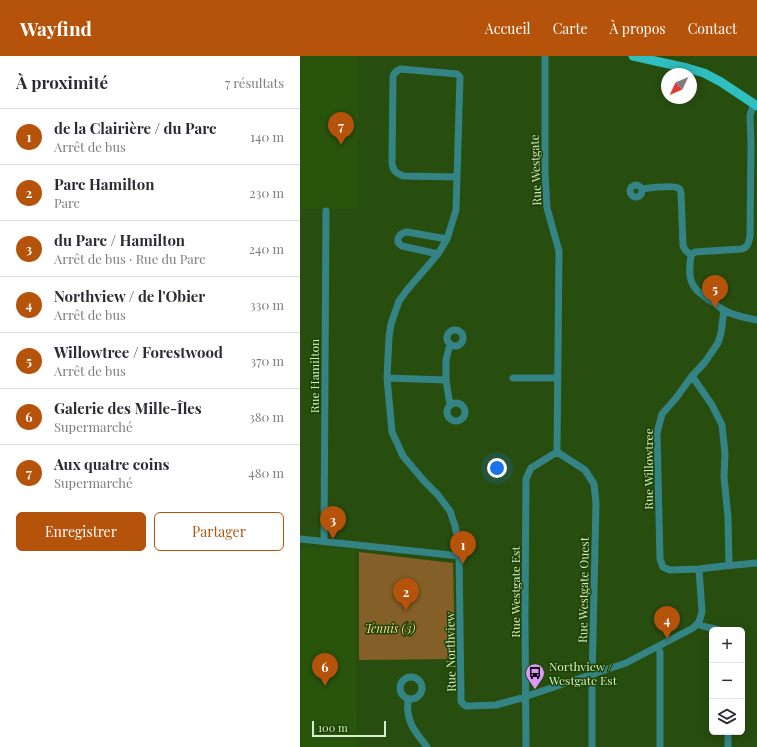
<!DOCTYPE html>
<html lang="fr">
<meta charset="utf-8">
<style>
:root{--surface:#fff;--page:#f7f7f7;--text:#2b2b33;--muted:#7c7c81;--line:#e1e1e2;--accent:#b45309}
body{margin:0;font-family:"Playfair Display",serif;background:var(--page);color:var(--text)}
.controls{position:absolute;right:12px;bottom:12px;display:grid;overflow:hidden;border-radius:6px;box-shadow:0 2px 10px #0003}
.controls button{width:36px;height:36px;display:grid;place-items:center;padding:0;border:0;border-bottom:1px solid var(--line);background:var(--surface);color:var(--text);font:20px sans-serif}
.compass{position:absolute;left:361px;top:12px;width:36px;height:36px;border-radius:50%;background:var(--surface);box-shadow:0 2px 10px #0003;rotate:226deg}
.scale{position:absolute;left:12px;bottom:10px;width:74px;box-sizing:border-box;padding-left:4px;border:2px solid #d7edcc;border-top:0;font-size:11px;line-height:14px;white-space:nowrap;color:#d7edcc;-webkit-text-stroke:3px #1d4201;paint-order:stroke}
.you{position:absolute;left:197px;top:412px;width:14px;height:14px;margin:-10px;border:3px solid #fff;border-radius:50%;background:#1a73e8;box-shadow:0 0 0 6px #1a73e833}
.badge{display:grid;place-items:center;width:26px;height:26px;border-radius:50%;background:var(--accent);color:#fff;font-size:13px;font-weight:700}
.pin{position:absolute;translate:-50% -33px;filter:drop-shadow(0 1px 2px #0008)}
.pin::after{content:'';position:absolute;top:21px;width:14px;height:12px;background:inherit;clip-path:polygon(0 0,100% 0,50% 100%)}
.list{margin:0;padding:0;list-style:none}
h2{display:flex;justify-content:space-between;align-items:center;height:52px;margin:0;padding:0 16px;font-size:17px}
h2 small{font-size:13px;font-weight:400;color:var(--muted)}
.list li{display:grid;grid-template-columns:26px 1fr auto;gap:12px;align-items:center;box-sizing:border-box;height:56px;padding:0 16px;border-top:1px solid var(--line)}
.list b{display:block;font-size:15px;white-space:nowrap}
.list p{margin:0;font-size:13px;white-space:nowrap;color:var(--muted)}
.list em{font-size:13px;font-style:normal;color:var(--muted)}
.actions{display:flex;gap:8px;padding:12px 16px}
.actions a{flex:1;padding:9px 0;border:1px solid var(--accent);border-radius:6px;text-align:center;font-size:14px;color:var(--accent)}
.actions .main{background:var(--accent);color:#fff}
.icon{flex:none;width:22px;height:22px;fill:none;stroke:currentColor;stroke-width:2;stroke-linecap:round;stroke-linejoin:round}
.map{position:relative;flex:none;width:457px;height:691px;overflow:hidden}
header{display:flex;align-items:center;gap:24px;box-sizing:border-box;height:56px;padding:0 20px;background:var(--accent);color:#fff}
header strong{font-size:19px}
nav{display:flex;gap:22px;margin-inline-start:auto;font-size:14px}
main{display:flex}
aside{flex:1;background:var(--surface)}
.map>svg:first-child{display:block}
</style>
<header>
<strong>Wayfind</strong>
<nav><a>Accueil</a><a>Carte</a><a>À propos</a><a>Contact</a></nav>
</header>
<main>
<aside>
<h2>À proximité<small>7 résultats</small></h2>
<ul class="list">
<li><span class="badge">1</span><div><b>de la Clairière / du Parc</b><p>Arrêt de bus</p></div><em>140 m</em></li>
<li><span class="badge">2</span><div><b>Parc Hamilton</b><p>Parc</p></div><em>230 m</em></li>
<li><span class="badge">3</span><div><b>du Parc / Hamilton</b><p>Arrêt de bus · Rue du Parc</p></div><em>240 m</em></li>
<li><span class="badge">4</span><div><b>Northview / de l'Obier</b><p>Arrêt de bus</p></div><em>330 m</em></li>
<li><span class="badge">5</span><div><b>Willowtree / Forestwood</b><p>Arrêt de bus</p></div><em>370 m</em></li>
<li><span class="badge">6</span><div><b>Galerie des Mille-Îles</b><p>Supermarché</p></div><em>380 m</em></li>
<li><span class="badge">7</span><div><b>Aux quatre coins</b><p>Supermarché</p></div><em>480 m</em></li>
</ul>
<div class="actions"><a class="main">Enregistrer</a><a>Partager</a></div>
</aside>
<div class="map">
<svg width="457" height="691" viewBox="0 0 457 691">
<rect width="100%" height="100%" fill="#274d0f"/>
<!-- built -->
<path fill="#29540c" d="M0,0H58V153H0Z
M0,492L55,493L57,691H0Z"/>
<!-- green -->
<path fill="#846028" d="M59,496L153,507L155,603L59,604Z"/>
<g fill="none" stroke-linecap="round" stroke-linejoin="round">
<!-- minor -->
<path stroke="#358485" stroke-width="7" d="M245,0V117L247,152L259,195L257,396
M455,48L452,53L450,59L451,90L450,180C449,186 448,192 441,193L395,196L391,199C390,208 388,218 392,227C395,235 403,239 409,244C414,246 417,250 422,253C431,259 446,262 457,264
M157,121L103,120C96,117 93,115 92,107L93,20C95,16 97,14 101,13L157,18L160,21L156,154L147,183L138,198L107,234L99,245L91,268L89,281L87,322L92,376L103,400L124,425L138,439L150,455L155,470L159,489V495L161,640V645L163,648L166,650H169L196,649L218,643L326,607L393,572L399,566L402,556L399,513
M330 135a6 6 0 1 1 12 0a6 6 0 1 1-12 0Z
M342,133C349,132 372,129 378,132C381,133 380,134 381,137L383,190L386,195L391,199
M138,198L102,190C94,185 99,177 107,176L147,183
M424,254L421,277L418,287L405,306L392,320L376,342L362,358L357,377L360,503L363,511L370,514L399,513L424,510L457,507
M147 282a8 8 0 1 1 16 0a8 8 0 1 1-16 0Z
M392,320L412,349L422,369L425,397L424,421L428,461L429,509
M87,322L146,324
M213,322H258
M147 356a9 9 0 1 1 18 0a9 9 0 1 1-18 0Z
M150,349L146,324V304L150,288
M257,396L285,414L294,428L296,447L292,624V691
M0,483L160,500
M24,485L26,155
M398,568C405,572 412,571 419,574
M358,591L360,596V691
M100 632a11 11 0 1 1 22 0a11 11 0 1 1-22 0Z
M108,643C108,647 107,652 108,656C109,670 119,680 127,691
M428,676V691
M226,691L225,561L226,423L231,412L257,396"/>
<!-- major -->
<path stroke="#2fbfc0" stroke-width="9" d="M333,0L387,12L404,17L421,26L457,50"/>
</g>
<!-- icons -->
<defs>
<symbol id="bus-pin" viewBox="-11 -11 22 30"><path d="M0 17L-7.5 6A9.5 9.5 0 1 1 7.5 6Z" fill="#db99f5" stroke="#1d4201"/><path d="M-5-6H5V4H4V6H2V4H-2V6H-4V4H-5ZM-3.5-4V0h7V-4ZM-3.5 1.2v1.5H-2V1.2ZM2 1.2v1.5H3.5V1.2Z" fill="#111"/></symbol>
</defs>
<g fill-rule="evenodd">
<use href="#bus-pin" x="224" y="606" width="22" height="30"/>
</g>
<g text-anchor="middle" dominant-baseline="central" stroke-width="3" stroke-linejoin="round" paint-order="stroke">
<!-- street labels -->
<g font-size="12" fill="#d7edcc" stroke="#1d4201">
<text transform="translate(235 114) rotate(-92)">Rue Westgate</text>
<text transform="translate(14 320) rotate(-90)">Rue Hamilton</text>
<text transform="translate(348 413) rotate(-90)">Rue Willowtree</text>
<text transform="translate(283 534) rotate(-89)">Rue Westgate Ouest</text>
<text transform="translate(215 536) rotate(-90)">Rue Westgate Est</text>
<text transform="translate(150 596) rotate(-91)">Rue Northview</text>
</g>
<!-- park labels -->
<g font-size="12" font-style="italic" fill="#fed8a4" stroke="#1d4201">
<text x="90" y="572">Tennis (3)</text>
</g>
<!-- poi labels -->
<g font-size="12" fill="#d7edcc" stroke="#1d4201" text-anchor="start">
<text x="249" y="610">Northview /<tspan x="249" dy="14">Westgate Est</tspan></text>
</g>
</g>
</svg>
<div class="controls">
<button>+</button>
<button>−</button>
<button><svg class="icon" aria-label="layers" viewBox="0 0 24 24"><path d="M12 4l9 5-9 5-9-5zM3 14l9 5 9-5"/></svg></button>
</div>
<svg class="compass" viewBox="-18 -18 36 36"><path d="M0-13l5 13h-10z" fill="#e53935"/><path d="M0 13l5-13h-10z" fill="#7c7c81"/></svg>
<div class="scale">100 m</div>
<div class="you"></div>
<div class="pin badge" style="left:163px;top:508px">1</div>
<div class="pin badge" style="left:106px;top:555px">2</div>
<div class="pin badge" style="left:33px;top:483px">3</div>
<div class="pin badge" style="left:367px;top:583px">4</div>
<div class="pin badge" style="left:415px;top:252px">5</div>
<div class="pin badge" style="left:25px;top:630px">6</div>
<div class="pin badge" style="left:41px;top:89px">7</div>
</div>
</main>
